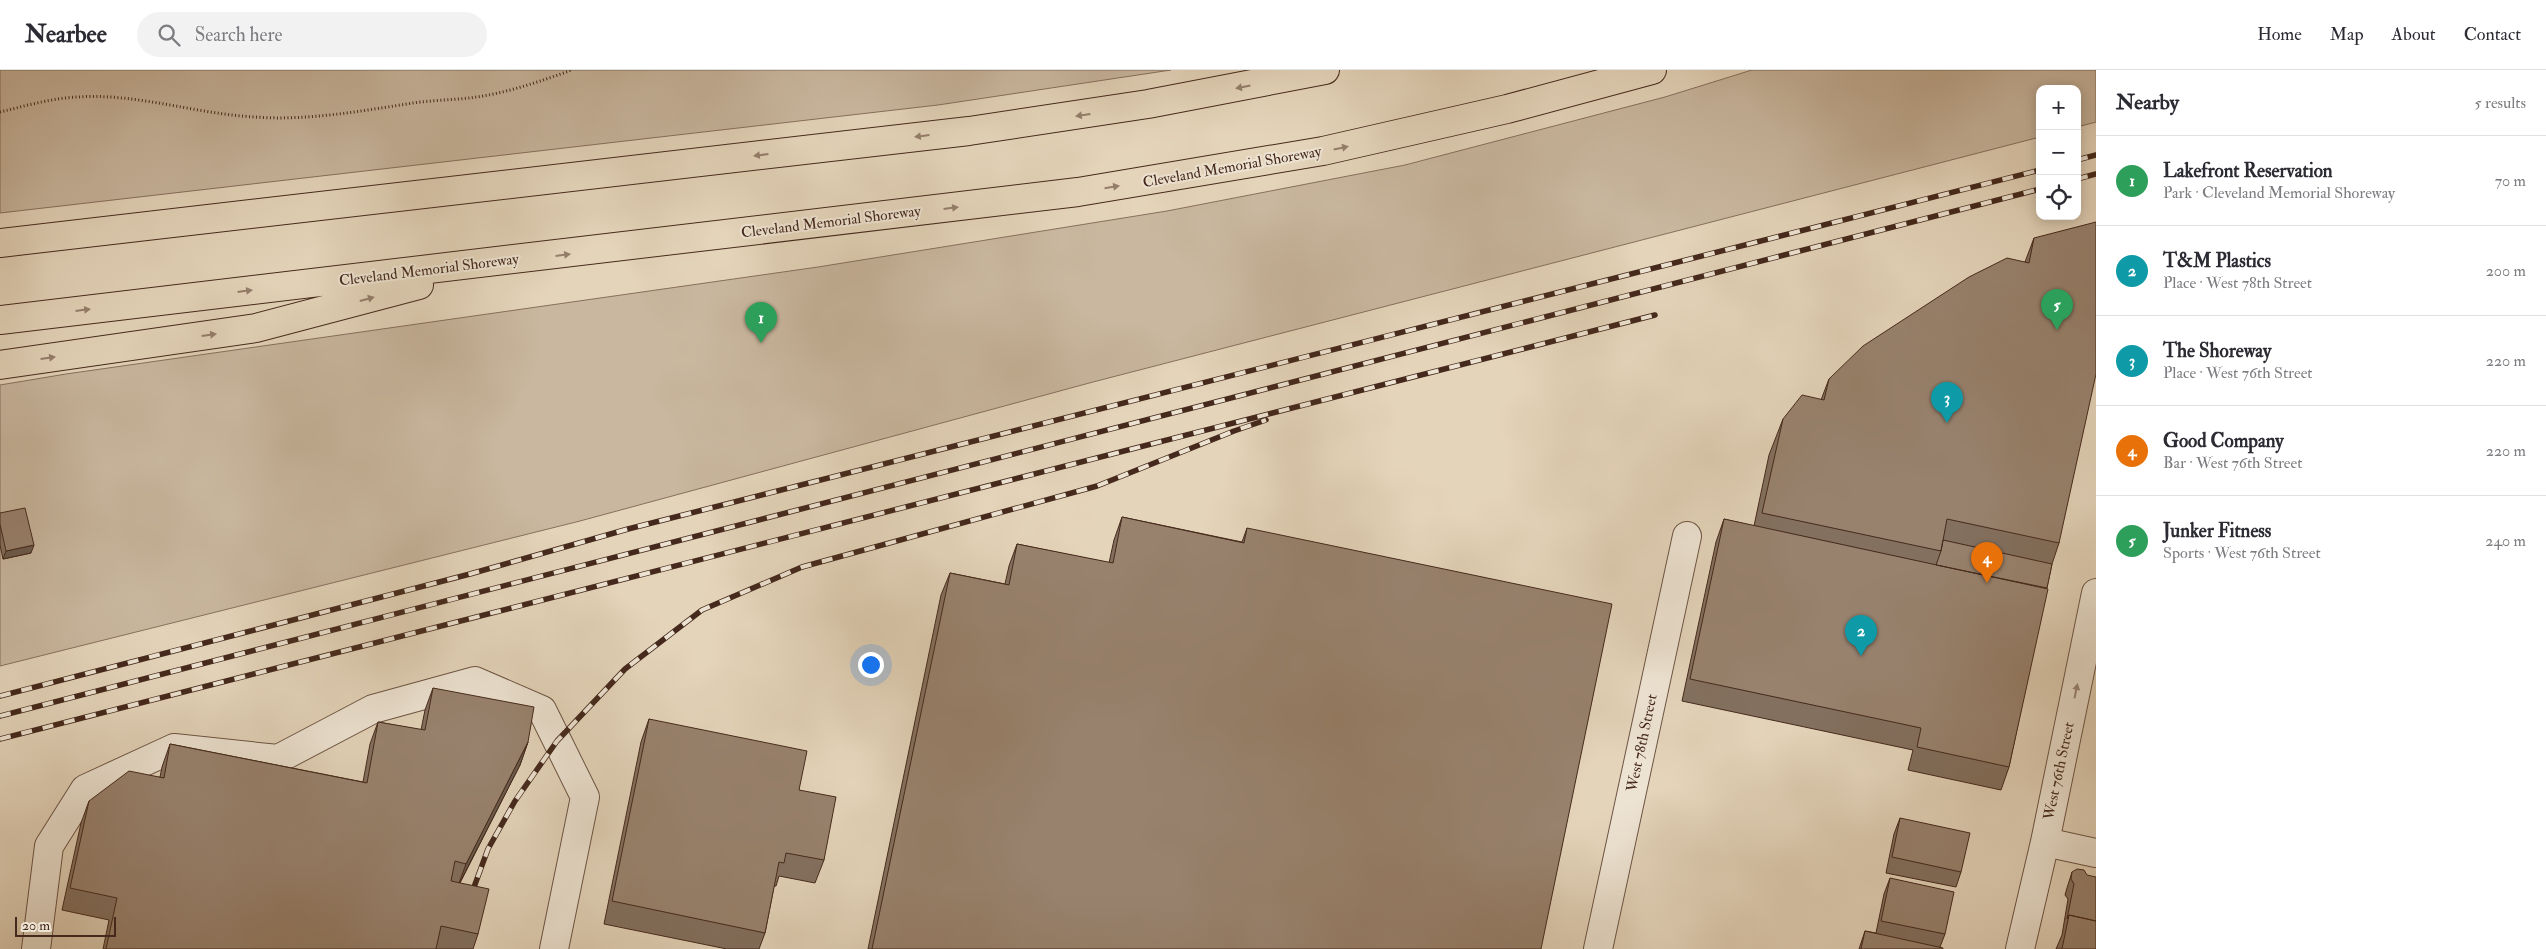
<!DOCTYPE html>
<meta charset="utf-8">
<style>
:root{--surface:#fff;--page:#f2f2f3;--text:#2b2b33;--muted:#7c7c81;--line:#e1e1e2;--accent:#111827}
body{margin:0;font-family:"IM FELL Double Pica",serif;background:var(--page);color:var(--text)}
.controls{position:absolute;right:15px;top:15px;display:grid;overflow:hidden;border-radius:10px;box-shadow:0 2px 12px #0003}
.controls button{width:45px;height:45px;display:grid;place-items:center;padding:0;border:0;border-bottom:1px solid var(--line);background:var(--surface);color:var(--text);font:25px sans-serif}
.scale{position:absolute;left:15px;bottom:12px;width:101px;box-sizing:border-box;padding-left:5px;border:2px solid #45291c;border-top:0;font-size:14px;line-height:18px;white-space:nowrap;color:#45291c;-webkit-text-stroke:4px #ede3d2;paint-order:stroke}
.you{position:absolute;left:870px;top:594px;width:18px;height:18px;margin:-12px;border:4px solid #fff;border-radius:50%;background:#1a73e8;box-shadow:0 0 0 8px #1a73e833}
.badge{display:grid;place-items:center;width:32px;height:32px;border-radius:50%;background:var(--accent);color:#fff;font-size:16px;font-weight:700}
.pin{position:absolute;translate:-50% -41px;filter:drop-shadow(0 1px 2px #0008)}
.pin::after{content:'';position:absolute;top:26px;width:18px;height:15px;background:inherit;clip-path:polygon(0 0,100% 0,50% 100%)}
.list{margin:0;padding:0;list-style:none}
h2{display:flex;justify-content:space-between;align-items:center;height:65px;margin:0;padding:0 20px;font-size:21px}
h2 small{font-size:16px;font-weight:400;color:var(--muted)}
.list li{display:grid;grid-template-columns:32px 1fr auto;gap:15px;align-items:center;box-sizing:border-box;height:90px;padding:0 20px;border-top:1px solid var(--line)}
.list b{display:block;font-size:19px;white-space:nowrap}
.list p{margin:0;font-size:16px;white-space:nowrap;color:var(--muted)}
.list em{font-size:16px;font-style:normal;color:var(--muted)}
.icon{flex:none;width:28px;height:28px;fill:none;stroke:currentColor;stroke-width:2;stroke-linecap:round;stroke-linejoin:round}
.map{position:relative;flex:none;width:2096px;height:879px;overflow:hidden}
header{display:flex;align-items:center;gap:30px;box-sizing:border-box;height:70px;padding:0 25px;background:var(--surface);border-bottom:1px solid var(--line)}
header strong{font-size:24px}
nav{display:flex;gap:28px;margin-inline-start:auto;font-size:18px}
.search{width:350px;height:45px;background:var(--page);display:flex;align-items:center;gap:12px;box-sizing:border-box;padding:0 18px;border-radius:28px;color:var(--muted);font-size:19px}
main{display:flex}
aside{flex:1;background:var(--surface)}
.map>svg:first-child{display:block}
</style>
<header>
<strong>Nearbee</strong>
<div class="search"><svg class="icon" aria-label="search" viewBox="0 0 24 24"><circle cx="10" cy="10" r="6"/><path d="M15 15l6 6"/></svg>Search here</div>
<nav><a>Home</a><a>Map</a><a>About</a><a>Contact</a></nav>
</header>
<main>
<div class="map">
<svg width="2096" height="879" viewBox="0 0 2096 879">
<rect width="100%" height="100%" fill="#e4d4ba"/>
<filter id="stains"><feTurbulence type="fractalNoise" baseFrequency=".004" numOctaves="4"/><feColorMatrix values="0 0 0 0 .2 0 0 0 0 .09 0 0 0 0 .02 0 0 0 .5 -.17"/></filter>
<radialGradient id="worn" r=".72"><stop offset=".6" stop-color="#630" stop-opacity="0"/><stop offset="1" stop-color="#630" stop-opacity=".3"/></radialGradient>
<!-- green -->
<path fill="#c9b79f" stroke="#87705e" d="M0,0H1171L938,35L0,143Z
M1752,0H2096V52L2077,57V19H2040V67L1093,312L580,451L0,596V315L66,304L818,197L1167,141L1405,95L1665,27Z"/>
<g fill="none" stroke-linecap="round" stroke-linejoin="round">
<defs>
<path id="minor" d="M2045,772L2096,783
M36,879L49,776L85,719L174,678L278,689L373,639L475,611L542,640L585,727L554,879
M1598,879L1687,466
M2020,879L2045,772L2096,523"/>
<path id="highway" d="M0,173L969,61L1148,34L1325,0
M0,250L1078,122L1323,81L1507,39L1652,0
M0,295L256,258L419,215"/>
</defs>
<!-- minor casing -->
<use href="#minor" stroke="#6d5444" stroke-width="30"/>
<!-- highway casing -->
<use href="#highway" stroke="#45291c" stroke-width="30"/>
<!-- path -->
<path stroke="#45291c" stroke-width="3" stroke-dasharray="1 2.5" stroke-linecap="butt" d="M0,42C25,36 52,28 78,27C137,23 196,44 255,47C307,51 361,41 413,33C434,30 456,30 477,27C510,22 541,11 572,0"/>
<!-- minor -->
<use href="#minor" stroke="#ede3d2" stroke-width="28"/>
<!-- highway -->
<use href="#highway" stroke="#e4d4ba" stroke-width="28"/>
<defs>
<path id="rail" d="M2077,90L2096,85
M2077,109L2096,104
M0,626L470,504L628,459L2040,100
M0,646L2040,119
M0,669L1655,245
M470,828L488,779L515,731L557,671L625,599L702,540L802,497L1097,416L1234,361L1266,350"/>
</defs>
<!-- rail casing -->
<use href="#rail" stroke="#45291c" stroke-width="5.5"/>
<!-- rail -->
<use href="#rail" stroke="#ede3d2" stroke-width="4" stroke-dasharray="11" stroke-linecap="butt"/>
</g>
<!-- wall -->
<path fill="#83705f" stroke="#45291c" d="M2034,168L2059,473L2052,494L2009,697L2001,720L1908,700L1913,680L1682,631L1716,472L1724,449L1754,456L1769,385L1783,349L1821,330L1829,309L2025,192Z
M0,443L31,483L3,489L0,475Z
M1122,447L1242,472L1247,458L1541,879H868L941,525L950,503L1005,514L1009,496L1017,474L1109,493L1114,470Z
M433,618L528,672L520,695L460,813L478,864L473,879H103L109,850L62,840L81,753L89,731L160,707L162,697L170,674L363,712L370,674L378,652L421,660L425,640Z
M649,649L799,720L824,790L815,813L779,806L776,816H774L765,863L759,879H727L604,854L641,672Z
M1900,748L1961,802L1956,817L1886,803L1894,764Z
M2072,802L2096,879H2056L2062,865L2068,829L2065,825L2067,818Z
M1890,808L1945,864L1940,877L1943,879H1859L1865,861L1876,863L1884,824Z"/>
<!-- shaded-wall -->
<path fill="#6a5b4d" stroke="#45291c" d="M34,475L31,483L3,489L6,481Z
M528,672L520,695L458,816L466,794Z"/>
<!-- building -->
<path fill="#98826e" stroke="#45291c" d="M2096,152V304L2059,473L1947,449L1941,481L1762,443L1783,349L1802,325L1824,330L1829,309L1863,276L1969,207L2007,188L2029,193L2034,168Z
M25,438L34,475L6,481L0,454V443Z
M1122,447L1244,473L1247,458L1612,534L1541,879H872L950,503L1009,515L1017,474L1113,493Z
M1724,449L2048,519L2009,697L1917,677L1921,658L1690,609Z
M1943,470L2052,494L2047,518L1936,495L1941,481Z
M433,618L534,637L528,672L466,794L455,791L451,811L489,819L478,864L441,856L436,879H106L117,828L70,818L89,731L129,701L164,708L170,674L367,713L378,652L425,660Z
M649,649L807,681L799,720L836,727L824,790L786,783L784,793L779,792L765,863L612,831Z
M1900,748L1970,763L1961,802L1892,787Z
M2077,799L2084,800L2087,805L2096,807V851L2069,845L2067,849L2074,814L2071,809L2072,802Z
M1890,808L1954,822L1945,864L1881,851Z
M2069,845L2096,851V879H2062Z
M1865,861L1943,878V879H1861Z"/>
<!-- one-way arrows -->
<defs><path id="oneway-solid" d="M-6-.8H1V-3.2L6.5 0L1 3.2V.8H-6Z" transform="scale(1.25)"/></defs>
<g fill="#947e6b">
<use href="#oneway-solid" transform="translate(1243 17) rotate(169)"/>
<use href="#oneway-solid" transform="translate(1083 45) rotate(172)"/>
<use href="#oneway-solid" transform="translate(922 66) rotate(173)"/>
<use href="#oneway-solid" transform="translate(1341 78) rotate(-12)"/>
<use href="#oneway-solid" transform="translate(761 85) rotate(173)"/>
<use href="#oneway-solid" transform="translate(1112 117) rotate(-9)"/>
<use href="#oneway-solid" transform="translate(951 138) rotate(-7)"/>
<use href="#oneway-solid" transform="translate(563 185) rotate(-7)"/>
<use href="#oneway-solid" transform="translate(245 221) rotate(-7)"/>
<use href="#oneway-solid" transform="translate(367 229) rotate(-15)"/>
<use href="#oneway-solid" transform="translate(83 240) rotate(-7)"/>
<use href="#oneway-solid" transform="translate(209 265) rotate(-8)"/>
<use href="#oneway-solid" transform="translate(48 288) rotate(-8)"/>
</g>
<use fill="#998677" href="#oneway-solid" transform="translate(2076 621) rotate(-78)"/>
<g text-anchor="middle" dominant-baseline="central" stroke-width="4" stroke-linejoin="round" paint-order="stroke">
<!-- street labels -->
<g font-size="15" fill="#45291c" stroke="#ede3d2">
<text transform="translate(1232 97) rotate(-10)">Cleveland Memorial Shoreway</text>
<text transform="translate(831 152) rotate(-7)">Cleveland Memorial Shoreway</text>
<text transform="translate(429 200) rotate(-7)">Cleveland Memorial Shoreway</text>
<text transform="translate(1642 673) rotate(-78)">West 78th Street</text>
<text transform="translate(2059 701) rotate(-78)">West 76th Street</text>
</g>
</g>
<rect width="100%" height="100%" filter="url(#stains)"/>
<rect width="100%" height="100%" fill="url(#worn)"/>
</svg>
<div class="controls">
<button>+</button>
<button>−</button>
<button><svg class="icon" aria-label="locate" viewBox="0 0 24 24"><circle cx="12" cy="12" r="6"/><path d="M12 2v4M12 18v4M2 12h4M18 12h4"/></svg></button>
</div>
<div class="scale">20 m</div>
<div class="you"></div>
<div class="pin badge" style="left:761px;top:273px;background:#2e9e5b">1</div>
<div class="pin badge" style="left:1861px;top:586px;background:#0f9aa8">2</div>
<div class="pin badge" style="left:1947px;top:353px;background:#0f9aa8">3</div>
<div class="pin badge" style="left:1987px;top:513px;background:#e8710a">4</div>
<div class="pin badge" style="left:2057px;top:260px;background:#2e9e5b">5</div>
</div>
<aside>
<h2>Nearby<small>5 results</small></h2>
<ul class="list">
<li><span class="badge" style="background:#2e9e5b">1</span><div><b>Lakefront Reservation</b><p>Park · Cleveland Memorial Shoreway</p></div><em>70 m</em></li>
<li><span class="badge" style="background:#0f9aa8">2</span><div><b>T&amp;M Plastics</b><p>Place · West 78th Street</p></div><em>200 m</em></li>
<li><span class="badge" style="background:#0f9aa8">3</span><div><b>The Shoreway</b><p>Place · West 76th Street</p></div><em>220 m</em></li>
<li><span class="badge" style="background:#e8710a">4</span><div><b>Good Company</b><p>Bar · West 76th Street</p></div><em>220 m</em></li>
<li><span class="badge" style="background:#2e9e5b">5</span><div><b>Junker Fitness</b><p>Sports · West 76th Street</p></div><em>240 m</em></li>
</ul>
</aside>
</main>
